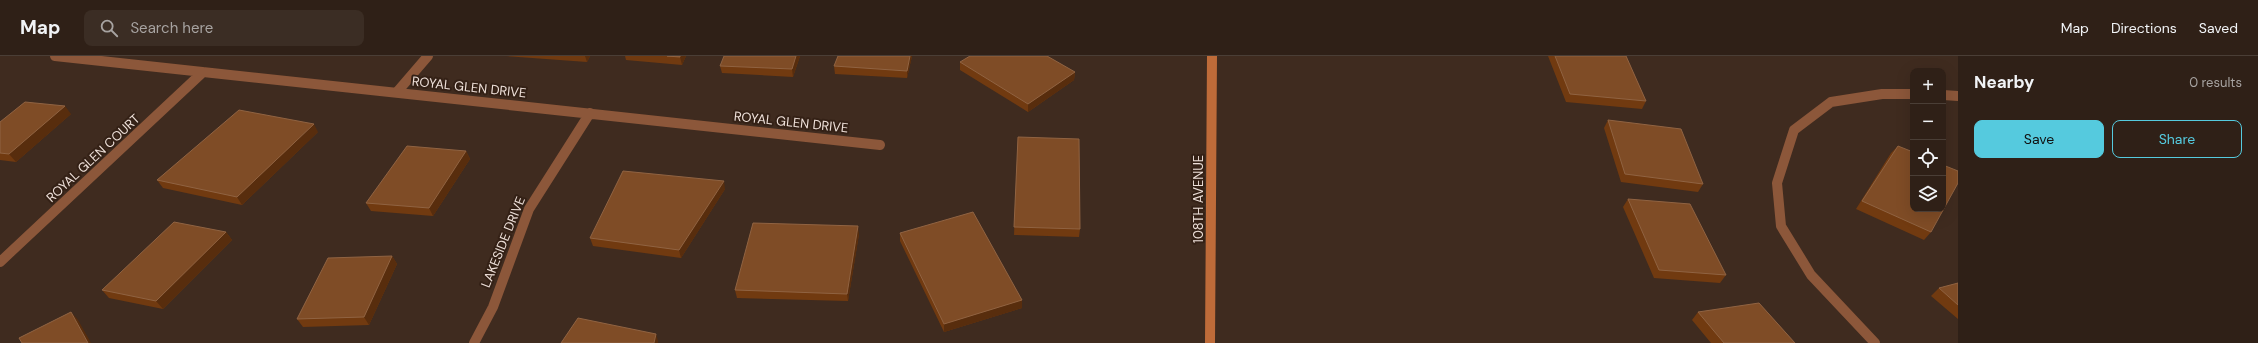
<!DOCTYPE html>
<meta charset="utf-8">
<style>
:root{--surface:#2f2017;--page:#3b2d24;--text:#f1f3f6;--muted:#a7a3a1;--line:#4a3e36;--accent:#55cade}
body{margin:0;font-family:"DM Sans",sans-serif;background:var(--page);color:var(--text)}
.controls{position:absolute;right:12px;top:12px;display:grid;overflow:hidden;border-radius:8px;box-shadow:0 4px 16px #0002}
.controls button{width:36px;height:36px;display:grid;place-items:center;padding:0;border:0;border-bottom:1px solid var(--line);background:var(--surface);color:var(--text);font:20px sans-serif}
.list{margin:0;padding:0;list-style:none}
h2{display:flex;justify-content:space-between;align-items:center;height:52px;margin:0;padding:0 16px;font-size:17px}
h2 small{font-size:13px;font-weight:400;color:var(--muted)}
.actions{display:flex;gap:8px;padding:12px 16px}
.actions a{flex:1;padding:9px 0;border:1px solid var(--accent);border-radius:8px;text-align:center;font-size:14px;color:var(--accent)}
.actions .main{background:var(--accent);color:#111}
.icon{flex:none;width:22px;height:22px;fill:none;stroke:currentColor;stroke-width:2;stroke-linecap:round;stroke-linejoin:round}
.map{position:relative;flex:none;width:1958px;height:287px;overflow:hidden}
header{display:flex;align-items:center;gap:24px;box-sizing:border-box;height:56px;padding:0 20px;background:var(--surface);border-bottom:1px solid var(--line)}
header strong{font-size:19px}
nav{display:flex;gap:22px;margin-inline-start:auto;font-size:14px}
.search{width:280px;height:36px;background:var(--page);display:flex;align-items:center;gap:10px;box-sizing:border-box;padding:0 14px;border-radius:8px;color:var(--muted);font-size:15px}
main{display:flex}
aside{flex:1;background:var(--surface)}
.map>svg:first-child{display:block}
</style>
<header>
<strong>Map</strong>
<div class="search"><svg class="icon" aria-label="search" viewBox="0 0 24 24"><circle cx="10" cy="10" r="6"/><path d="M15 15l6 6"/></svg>Search here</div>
<nav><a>Map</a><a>Directions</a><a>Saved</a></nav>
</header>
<main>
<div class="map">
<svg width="1958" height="287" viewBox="0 0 1958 287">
<rect width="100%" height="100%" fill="#3f2b1f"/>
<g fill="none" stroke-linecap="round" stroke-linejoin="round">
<!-- street -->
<path stroke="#8c573a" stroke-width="10" d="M55,0L880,89
M397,36L428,0
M1943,39L1958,40
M0,206L203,16
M474,287L493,251L529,153L590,57
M1875,287L1811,219L1781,170L1777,127L1794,74L1831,46L1882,38H1913"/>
<!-- secondary -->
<path stroke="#be6b39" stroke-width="10" d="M1210,287L1212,0"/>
</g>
<!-- wall -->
<path fill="#713a10" d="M506,0H590L587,6Z
M625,0H686L682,9L626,4Z
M800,0L793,21L722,17L720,10Z
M838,0H912L907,22L835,18L834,10Z
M1548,0H1626L1646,45L1642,53L1566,46Z
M960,6L1075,16L1074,24L1028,56L960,14Z
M71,58L16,106L0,104V66Z
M1608,64L1703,128L1698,136L1621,126L1604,72Z
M318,76L242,149L163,132L157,124Z
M1018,81L1080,173L1079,181L1014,179Z
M1898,90L1931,176L1924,184L1856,153L1891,97Z
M466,95L470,103L433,160L371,155L366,147Z
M725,133L681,202L593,190L590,182Z
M1628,143L1726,219L1720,227L1654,222L1623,151Z
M226,176L232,184L163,253L109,242L102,234Z
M900,177L1022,244V252L944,276L900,185Z
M859,178L848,245L737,242L735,234Z
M392,200L397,208L369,269L303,271L297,263Z
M1958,227V263L1931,240L1939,232Z
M1698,256L1795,287H1711L1692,264Z"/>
<!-- shaded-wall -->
<path fill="#582d0d" d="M585,0H590L587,6Z
M680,0H686L682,9L680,1Z
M796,0H800L793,21L792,13Z
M910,0H912L907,22V15Z
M1075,16L1074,24L1028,56V48Z
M65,50L71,58L16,106L9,98Z
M314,68L318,76L242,149L237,141Z
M466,95L470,103L433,160L429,152Z
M724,125L725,133L681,202L679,194Z
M858,170L859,178L848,245L847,238Z
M226,176L232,184L163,253L156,245Z
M392,200L397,208L369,269L364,261Z
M1022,244V252L944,276V268Z
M71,256L78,264L91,287H88Z
M656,278L658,285V287H654Z"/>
<!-- building -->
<path fill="#7f4c26" stroke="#906342" d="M667,0H680V1Z
M724,0H796L792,13L720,10Z
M838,0H910L907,15L834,10Z
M970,0H1047L1075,16L1028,48L960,6Z
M1555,0H1626L1646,45L1570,38Z
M25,46L65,50L9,98L0,97V66Z
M239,54L314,68L237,141L157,124Z
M1608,64L1681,73L1703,128L1625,118Z
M1018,81L1079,83L1080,173L1014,171Z
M407,90L466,95L429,152L366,147Z
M1898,90L1913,96V153H1943V109L1958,115V127L1931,176L1862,145Z
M623,115L724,125L679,194L590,182Z
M1628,143L1690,148L1726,219L1659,214Z
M973,156L1022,244L944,268L900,177Z
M174,166L226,176L156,245L102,234Z
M753,167L858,170L847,238L735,234Z
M392,200L364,261L297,263L328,202Z
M1958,227V249L1939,232Z
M1759,247L1795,287H1724L1698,256Z
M71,256L88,287H22L19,282Z
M578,262L656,278L654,287H561Z"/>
<g text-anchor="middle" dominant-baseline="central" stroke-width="4" stroke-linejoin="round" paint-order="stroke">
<!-- street labels -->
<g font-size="13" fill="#eee0d9" stroke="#342116">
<text transform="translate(469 31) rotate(6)">ROYAL GLEN DRIVE</text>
<text transform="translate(791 66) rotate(6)">ROYAL GLEN DRIVE</text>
<text transform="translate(93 102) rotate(-43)">ROYAL GLEN COURT</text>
<text transform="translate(1198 143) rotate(-90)">108TH AVENUE</text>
<text transform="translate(503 186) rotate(-68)">LAKESIDE DRIVE</text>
</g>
</g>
</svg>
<div class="controls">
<button>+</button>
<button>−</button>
<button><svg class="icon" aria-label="locate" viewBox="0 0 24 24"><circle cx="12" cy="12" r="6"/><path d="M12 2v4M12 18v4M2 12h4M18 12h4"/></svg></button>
<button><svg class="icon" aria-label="layers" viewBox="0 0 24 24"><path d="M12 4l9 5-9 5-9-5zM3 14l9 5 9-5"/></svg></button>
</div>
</div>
<aside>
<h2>Nearby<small>0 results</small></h2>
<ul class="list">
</ul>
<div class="actions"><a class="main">Save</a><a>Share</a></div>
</aside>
</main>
